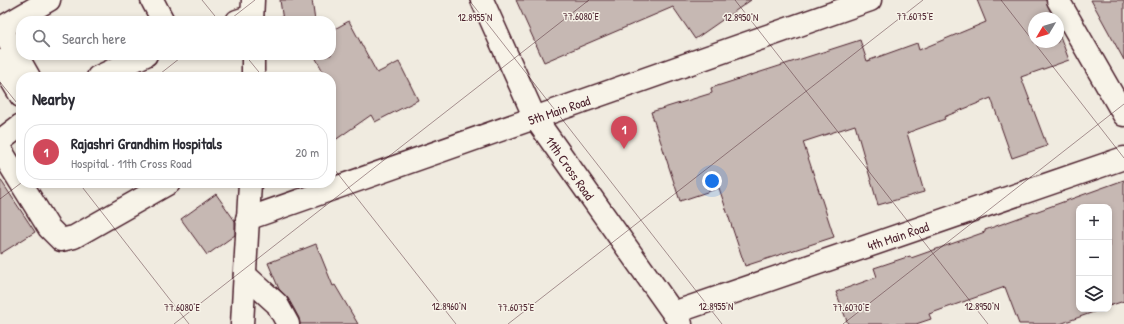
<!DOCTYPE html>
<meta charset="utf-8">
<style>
:root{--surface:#fff;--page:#f7f7f7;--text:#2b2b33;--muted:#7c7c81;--line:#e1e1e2;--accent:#d1495b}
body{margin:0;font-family:"Patrick Hand",sans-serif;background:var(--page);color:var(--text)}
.controls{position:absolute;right:12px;bottom:12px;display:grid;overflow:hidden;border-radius:8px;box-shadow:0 2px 6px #0003}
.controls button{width:36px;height:36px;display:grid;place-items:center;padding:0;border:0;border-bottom:1px solid var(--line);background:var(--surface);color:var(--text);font:20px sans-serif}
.compass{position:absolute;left:1028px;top:12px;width:36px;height:36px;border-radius:50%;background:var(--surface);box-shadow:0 2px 6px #0003;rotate:232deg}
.you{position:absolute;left:712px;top:181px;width:14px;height:14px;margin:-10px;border:3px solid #fff;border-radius:50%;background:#1a73e8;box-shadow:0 0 0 6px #1a73e833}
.badge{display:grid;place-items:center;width:26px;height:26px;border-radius:50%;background:var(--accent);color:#fff;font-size:13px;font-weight:700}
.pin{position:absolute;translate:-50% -33px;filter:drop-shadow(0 1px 2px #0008)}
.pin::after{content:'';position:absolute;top:21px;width:14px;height:12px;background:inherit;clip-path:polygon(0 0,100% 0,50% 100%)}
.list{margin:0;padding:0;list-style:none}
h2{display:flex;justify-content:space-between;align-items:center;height:52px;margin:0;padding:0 16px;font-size:17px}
h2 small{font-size:13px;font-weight:400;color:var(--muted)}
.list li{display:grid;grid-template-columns:26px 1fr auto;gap:12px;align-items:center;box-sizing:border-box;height:56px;margin:0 8px 8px;padding:0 8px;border:1px solid var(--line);border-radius:16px}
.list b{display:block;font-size:15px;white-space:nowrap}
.list p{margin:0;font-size:13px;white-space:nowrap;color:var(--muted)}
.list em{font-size:13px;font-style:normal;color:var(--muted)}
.icon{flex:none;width:22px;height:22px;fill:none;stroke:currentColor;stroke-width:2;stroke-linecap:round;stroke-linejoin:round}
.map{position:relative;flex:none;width:1124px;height:324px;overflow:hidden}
.search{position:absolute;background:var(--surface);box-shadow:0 2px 6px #0003;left:16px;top:16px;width:320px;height:44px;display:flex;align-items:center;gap:10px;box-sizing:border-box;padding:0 14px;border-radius:16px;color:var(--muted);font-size:15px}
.panel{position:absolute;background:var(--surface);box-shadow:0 2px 6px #0003;left:16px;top:72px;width:320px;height:116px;border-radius:16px}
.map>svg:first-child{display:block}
</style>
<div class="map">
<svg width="1124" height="324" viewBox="0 0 1124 324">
<rect width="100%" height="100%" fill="#f0ebe0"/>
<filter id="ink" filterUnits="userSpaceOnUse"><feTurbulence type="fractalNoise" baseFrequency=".025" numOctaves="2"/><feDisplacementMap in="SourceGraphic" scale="8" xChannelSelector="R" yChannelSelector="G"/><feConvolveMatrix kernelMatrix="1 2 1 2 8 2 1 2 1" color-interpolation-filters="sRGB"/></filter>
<g filter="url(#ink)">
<!-- building -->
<path fill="#c6b8b3" stroke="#4a1f2b" d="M280,0H312L315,21H283Z
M516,0H751L695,39L673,7L544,62Z
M977,0H1046L1053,18H1034V42H1058V31L1069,60L1021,77L1047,146L1012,158L991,98L944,117L945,119L907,133L924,192L878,205L855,125L803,142L834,237L745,266L719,188L680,201L651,112L712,93L711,88L860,40L867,61L917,43L919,50L986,22Z
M1091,0H1124V60Z
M349,21L377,73L399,62L418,100L375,122L371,115L331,143V77H326L314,55H331V31Z
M0,179L35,232L0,254Z
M1124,180V301L1109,306V207H1079V309H1102L1060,324H1019L1005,287L929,314L931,319L916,324H848L836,292L877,277L874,268L910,256L911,258L985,232V230Z
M216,194L235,221V235L207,255L181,219Z
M316,244L333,286L335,285L358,324H300L299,318L288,298L279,289L268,263Z"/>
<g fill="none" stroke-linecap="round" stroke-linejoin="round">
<defs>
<path id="minor" d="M152,0L163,21
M482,0L535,118L681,324
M1058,0L1124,115
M237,21L252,16
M0,61L21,96
M29,77L1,28L49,0
M98,77L146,55
M0,141L21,125
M0,149L21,183
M21,183L49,228L61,240L74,237L169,183
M247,219L870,0
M245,275L277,304L288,324
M673,313L1124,158"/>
<path id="tertiary" d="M252,21L253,0
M253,55V77
M242,324L250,183"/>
</defs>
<!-- minor casing -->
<use href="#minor" stroke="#4a1f2b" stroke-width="25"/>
<!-- tertiary casing -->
<use href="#tertiary" stroke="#4a1f2b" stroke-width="25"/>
<!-- minor -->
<use href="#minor" stroke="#f7f3e8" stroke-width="22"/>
<!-- tertiary -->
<use href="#tertiary" stroke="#f7f3e8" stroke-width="22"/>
</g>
</g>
<!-- ticks -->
<path fill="none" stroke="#4a1f2b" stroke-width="1" stroke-opacity="0.45" d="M202,0L219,21M469,0L722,324M735,0L988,324M1001,0L1124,158M228,21L255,0M245,55L263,77M156,77L184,55M0,82L21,108M331,165L456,324M79,183L189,324M0,199L21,183M174,324L589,0M508,324L923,0M843,324L1124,104"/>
<g text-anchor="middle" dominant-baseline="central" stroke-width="3" stroke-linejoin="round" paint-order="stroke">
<!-- street labels -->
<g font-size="13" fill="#4a1f2b" stroke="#f7f3e8">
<text transform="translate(559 110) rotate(-19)">5th Main Road</text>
<text transform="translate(570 168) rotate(55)">11th Cross Road</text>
<text transform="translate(898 236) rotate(-19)">4th Main Road</text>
</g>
</g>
<g font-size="10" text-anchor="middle" fill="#4a1f2b" stroke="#f7f3e8" stroke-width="3" stroke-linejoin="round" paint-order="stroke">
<text x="915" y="20">77.6075°E</text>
<text x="581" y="20">77.6080°E</text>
<text x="475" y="21">12.8955°N</text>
<text x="741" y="21">12.8950°N</text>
<text x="449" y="310">12.8960°N</text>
<text x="716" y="310">12.8955°N</text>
<text x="982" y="310">12.8950°N</text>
<text x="182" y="311">77.6080°E</text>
<text x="516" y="311">77.6075°E</text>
<text x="851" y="311">77.6070°E</text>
</g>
</svg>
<div class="controls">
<button>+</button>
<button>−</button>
<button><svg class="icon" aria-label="layers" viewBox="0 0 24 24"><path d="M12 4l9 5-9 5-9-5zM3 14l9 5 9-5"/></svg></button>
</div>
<svg class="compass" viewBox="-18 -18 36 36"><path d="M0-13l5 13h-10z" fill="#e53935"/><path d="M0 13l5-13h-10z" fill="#7c7c81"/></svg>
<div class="you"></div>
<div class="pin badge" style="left:624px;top:149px">1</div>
<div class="search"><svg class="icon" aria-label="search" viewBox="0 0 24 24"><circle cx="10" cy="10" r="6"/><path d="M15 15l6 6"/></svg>Search here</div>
<section class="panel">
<h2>Nearby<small></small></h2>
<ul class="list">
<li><span class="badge">1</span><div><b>Rajashri Grandhim Hospitals</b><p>Hospital · 11th Cross Road</p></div><em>20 m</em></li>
</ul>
</section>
</div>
